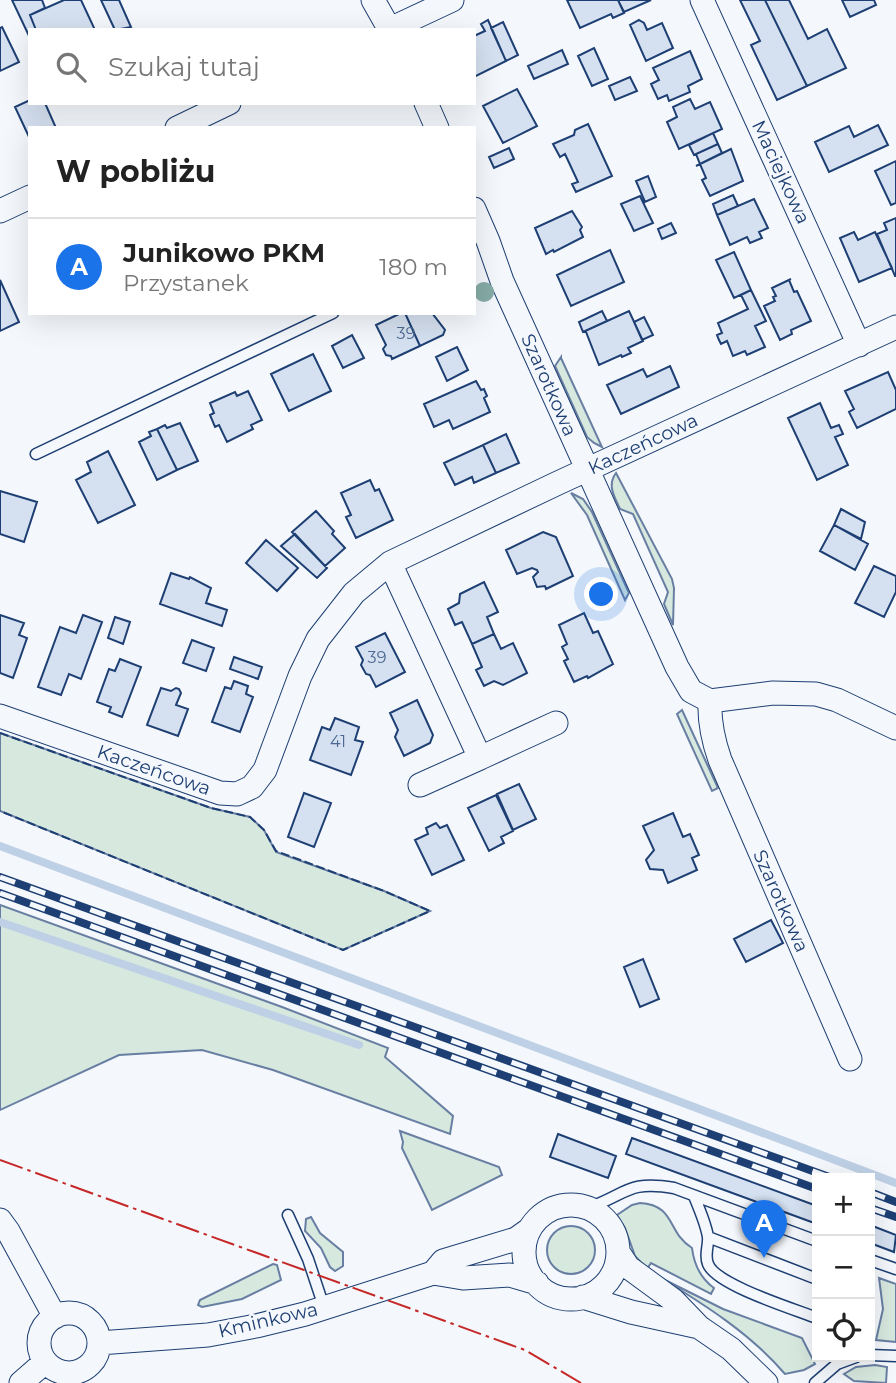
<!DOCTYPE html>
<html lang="pl">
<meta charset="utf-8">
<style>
:root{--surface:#fff;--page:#f6f6f6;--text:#222;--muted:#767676;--line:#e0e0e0;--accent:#1a73e8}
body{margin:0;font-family:Montserrat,sans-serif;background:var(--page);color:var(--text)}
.controls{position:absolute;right:21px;bottom:21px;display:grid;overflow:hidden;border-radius:0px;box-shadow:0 7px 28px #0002}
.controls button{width:63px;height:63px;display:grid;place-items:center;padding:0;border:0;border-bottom:2px solid var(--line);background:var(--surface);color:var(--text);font:35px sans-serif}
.you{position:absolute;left:602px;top:595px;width:24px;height:24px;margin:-18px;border:5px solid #fff;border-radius:50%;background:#1a73e8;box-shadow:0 0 0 10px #1a73e833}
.badge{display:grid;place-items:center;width:46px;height:46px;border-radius:50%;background:var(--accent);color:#fff;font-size:23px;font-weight:700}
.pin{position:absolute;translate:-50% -58px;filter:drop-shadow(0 2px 4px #0008)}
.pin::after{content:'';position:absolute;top:37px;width:24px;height:21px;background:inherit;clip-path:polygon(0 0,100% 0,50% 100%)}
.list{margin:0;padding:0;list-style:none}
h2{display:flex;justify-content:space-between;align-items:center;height:91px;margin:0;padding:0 28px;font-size:30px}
h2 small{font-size:23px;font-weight:400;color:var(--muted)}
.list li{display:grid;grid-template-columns:46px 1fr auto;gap:21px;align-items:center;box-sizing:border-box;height:98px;padding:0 28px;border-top:2px solid var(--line)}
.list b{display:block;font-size:26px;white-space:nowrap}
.list p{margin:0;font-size:23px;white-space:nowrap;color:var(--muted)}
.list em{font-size:23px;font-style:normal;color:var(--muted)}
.icon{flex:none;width:38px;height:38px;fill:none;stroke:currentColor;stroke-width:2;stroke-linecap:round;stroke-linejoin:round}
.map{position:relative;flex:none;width:896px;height:1383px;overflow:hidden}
.search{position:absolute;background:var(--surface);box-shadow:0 7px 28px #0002;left:28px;top:28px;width:448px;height:77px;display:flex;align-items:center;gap:18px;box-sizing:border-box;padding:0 24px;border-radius:0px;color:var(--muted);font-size:26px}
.panel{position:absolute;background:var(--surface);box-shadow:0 7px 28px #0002;left:28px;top:126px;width:448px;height:189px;border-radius:0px}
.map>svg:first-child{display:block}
</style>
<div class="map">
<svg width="896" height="1383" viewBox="0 0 896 1383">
<rect width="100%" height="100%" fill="#f4f7fb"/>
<!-- green -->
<path fill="#d7e8df" stroke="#687fa3" stroke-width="2" d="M561,357V358L602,447L594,443L587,437L555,366Z
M616,473L672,579L674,588L673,625L664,604L668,592L633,514L620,509C614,496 607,485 616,473Z
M571,493L583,499L592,512L629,593L625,600L587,515Z
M682,710L718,788L712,791L677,714Z
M0,733L211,808L250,817L264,830L276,852L384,891L430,911L343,950L0,811Z
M0,905L282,1007L388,1048L385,1057L453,1116L450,1134L273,1070L202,1050L119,1055L0,1110Z
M400,1131L499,1167L502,1175L432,1210L402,1148L403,1142Z
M640,1203C676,1205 667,1233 692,1248C694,1264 700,1278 714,1288L711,1294L651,1263L647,1269L635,1256L625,1228L617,1215L632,1205Z
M311,1217L320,1233L343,1252V1266L335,1271L330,1267L321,1248L305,1231L306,1219Z
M547 1250a24 24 0 1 1 48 0a24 24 0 1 1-48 0Z
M273,1264L277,1265L281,1280L242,1299L202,1307L198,1305L200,1300Z
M661,1278L723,1309L802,1338L815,1364L804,1370L785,1374C751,1334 705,1305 661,1278Z
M879,1278L896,1284V1342L876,1340L883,1309Z
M875,1365L887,1367L886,1383L854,1381L844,1374L856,1367Z"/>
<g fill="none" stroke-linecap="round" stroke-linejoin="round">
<!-- stream -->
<path stroke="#bed0e5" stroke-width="8" d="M0,846L896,1183
M0,922L359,1045"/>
</g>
<!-- building -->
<path fill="#d5e0f0" stroke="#1d3f73" stroke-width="2" d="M12,0H42L45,8L30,15L36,30H30V38Z
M64,0H81L95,30H36L30,15Z
M101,0H119L131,27L115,30Z
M567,0H618L624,13L613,18L611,14L580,28Z
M618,0H651L624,12Z
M740,0H765L807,86L777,100L751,45L760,41Z
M765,0H789L808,39L827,29L846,68L807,86Z
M842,0H874L876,5L850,17Z
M488,20L506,61L474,77V36L485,31L481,24Z
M639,20L644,23L647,30L662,23L673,48L646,61L630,25Z
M503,22L518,55L506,61L491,28Z
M2,27L19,62L0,71V28Z
M594,48L608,79L592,86L578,56Z
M562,50L568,64L534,79L528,66Z
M690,51L702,79L688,86L690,92L669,101L667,95L658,99L651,84L659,80L653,68Z
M630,77L637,91L615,100L609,86Z
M517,89L537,126L503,143L483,106Z
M690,99L695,109L710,102L722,129L679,149L667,122L677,117L673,107Z
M30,100V103H45L56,128H30V139L15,107Z
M588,124L612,176L576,192L572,184L578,182L565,154L560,157L553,144L574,135L575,130Z
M878,125L888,145L829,172L815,142L849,126L854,137Z
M713,133L718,144L694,155L689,145Z
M718,144L722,153L700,164L696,154Z
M509,148L514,159L494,168L489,157Z
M731,149L743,181L710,196L702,180L706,178L700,164L696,166Z
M896,161V203L891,205L875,171Z
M648,176L656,197L645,202L636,181Z
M733,195L738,206L717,215L713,204Z
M640,196L653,223L634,231L621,204Z
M754,199L768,228L759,232L762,238L750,243L747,237L730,245L717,215Z
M572,211L582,227L580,230L583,237L554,252L553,250L546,254L535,228Z
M896,218V276H895L877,234L887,230L884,223Z
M671,223L676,233L662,239L658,229Z
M854,232L858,240L875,232L892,268L859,282L840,238Z
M610,250L624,282L571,306L557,275Z
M734,252L751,290L734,298L716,260Z
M791,279L789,280L794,292L797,291L811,321L791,330L792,334L780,340L764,306L775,301L773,297L776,296L772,288Z
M0,280L19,322L0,331Z
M751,290L766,321L755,326L765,347L747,355L745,351L733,356L727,341L721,344L719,340L717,335L722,333L718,323L748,309L741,295Z
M602,311L607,321L583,332L579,322Z
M629,311L643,341L628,348L631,353L622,357L621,355L599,365L586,332H583Z
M401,313H405L420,346L392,359L391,356L386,355L383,349L386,345L376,325Z
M405,313H432L445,330L443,335L420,346Z
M644,317L653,335L642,340L634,322Z
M352,335L364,358L343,368L332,346Z
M457,347L468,370L447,381L436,357Z
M313,354L331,391L289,411L271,374Z
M670,366L679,387L621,414L607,385L643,369L647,377Z
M888,372L896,390V409L857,428L849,412L854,409L845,391Z
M476,381L481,390L484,389L487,396L484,398L490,412L453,429L449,420L434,427L424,404Z
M248,391L262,420L251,425L253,429L227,442L219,425L215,427L210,415L214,413L210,403L235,392L237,396Z
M820,403L831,428L839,425L843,434L835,437L848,465L817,480L788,418Z
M180,423L198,461L177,470L157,429L165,425L167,428Z
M157,429L177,470L157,480L139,442L151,436L149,432Z
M506,434L519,463L496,473L483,445Z
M483,445L496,473L474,483L472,477L455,485L444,463Z
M108,451L135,505L98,523L76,480L91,472L87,462Z
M370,480L375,491L379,489L393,520L356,538L346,517L351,515L341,493Z
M0,491L37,502L24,542L0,534Z
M841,509L865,522L861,539L834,525Z
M316,511L334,531L332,534L345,548L325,566L292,532Z
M834,525L868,544L855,570L820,551Z
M543,532L556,537L573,576L546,589L545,586L537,587L533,577L538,572L537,570L532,568L517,574L506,550Z
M295,534L327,568L317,578L281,546Z
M266,540L298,568L277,591L246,563Z
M874,566L896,576V592L884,617L855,603Z
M171,573L189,579L190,577L211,588L206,603L227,610L222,626L160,604Z
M484,582L498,612L487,617L494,634L472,644L462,622L455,625L448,609L459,603L460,594Z
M584,613L593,633L598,631L613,664L588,678L587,676L574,682L564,661L568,659L562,647L567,644L559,625Z
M0,615L24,623L19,635L27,638L13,678L0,673Z
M83,615L102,622L81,679L69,674L61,695L38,687L60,627L76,633Z
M115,617L130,622L123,644L108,638Z
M385,633L405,672L376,687L370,675L366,674L361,665L363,660L356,647Z
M494,634L501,649L513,643L527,673L503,685L494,681L484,686L476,670L482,667L472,644Z
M192,640L214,648L206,671L183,663Z
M234,657L262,667L258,679L230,669Z
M120,659L141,667L122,717L109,712L111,707L97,702L109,669L115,671Z
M234,681L248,686L246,694L253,697L240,732L212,722L225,687L231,689Z
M161,688L171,691L176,688L179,689L181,693L176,705L188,709L178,736L147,725Z
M417,700L433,735L430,743L404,756L395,737L398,730L390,713Z
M335,718L359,727L355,740L363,742L351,775L310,760L322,727L330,730Z
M519,784L536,819L513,830L497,794Z
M304,793L331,803L314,847L288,837Z
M496,795L513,831L501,837L504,843L489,851L468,808Z
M673,813L683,837L690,834L699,855L692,858L697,870L668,883L663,870L650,869L646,860L654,850L643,826Z
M436,823L440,828L447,825L464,860L432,875L415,840L428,834L426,828Z
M771,920L783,943L746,962L734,939Z
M643,959L659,999L640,1007L624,967Z
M558,1134L616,1156L608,1178L550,1157Z
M632,1138L817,1206V1224L626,1154Z
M870,1225L896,1235L894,1252L870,1243Z"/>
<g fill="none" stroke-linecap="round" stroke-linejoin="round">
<defs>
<path id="lane" d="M36,454L333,313
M694,1196C699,1208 706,1224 708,1237C709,1245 704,1255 708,1264C716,1285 794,1309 817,1318
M588,1208C627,1194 628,1180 674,1188L817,1241
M288,1215L308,1259L324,1307
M708,1237L817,1279
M870,1260L896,1269
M870,1355L896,1356
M815,1383L837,1364L856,1357"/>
<path id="street" d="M373,0L390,30
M702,0L859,345
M388,30L452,0
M426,103L437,128
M177,128L229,103
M474,209L488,241L502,281L677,667L691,691L710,701L773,693L816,694L837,700L896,728
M0,211L30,197
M390,563L480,758L556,723
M710,701C709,722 713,740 720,760L850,1059
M0,716L220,793L237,794L252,787L265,770L300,676L318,639L354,593L390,563L558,483L896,327
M420,785L480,758
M524 1252a47 47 0 1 1 94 0a47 47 0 1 1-94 0Z
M0,1220L8,1231L55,1317
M618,1252L628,1267L673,1300L699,1327L731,1349L766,1383
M433,1273L443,1261L516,1239L530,1229
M583,1297L631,1312L699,1327
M39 1343a30 30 0 1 1 60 0a30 30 0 1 1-60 0Z
M99,1343L208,1335L256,1326L305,1314L433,1273L463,1278L510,1275L537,1283
M21,1383L45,1362"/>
</defs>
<!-- lane casing -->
<use href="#lane" stroke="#1d3f73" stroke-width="13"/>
<!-- street casing -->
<use href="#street" stroke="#1d3f73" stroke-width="25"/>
<!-- lane -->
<use href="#lane" stroke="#f4f7fb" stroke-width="10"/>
<!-- street -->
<use href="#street" stroke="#f4f7fb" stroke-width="23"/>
<defs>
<path id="rail" d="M0,877L832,1178
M0,893L817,1189
M870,1192L896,1202
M870,1208L896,1217"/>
</defs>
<!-- rail casing -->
<use href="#rail" stroke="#1d3f73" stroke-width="8"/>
<!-- rail -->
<use href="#rail" stroke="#f4f7fb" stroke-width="5" stroke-dasharray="16" stroke-linecap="butt"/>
<!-- fence -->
<path stroke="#1d3f73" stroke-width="2" stroke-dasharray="9 3.5" stroke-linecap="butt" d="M0,733L211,808L250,817L264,830L276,851L384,891L430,911L343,950L0,811"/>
<!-- power -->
<path stroke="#c62828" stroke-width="2" stroke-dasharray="24 5 3.5 5" stroke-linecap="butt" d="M0,1160L525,1350L581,1383"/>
</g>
<!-- trees -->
<circle fill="#86aba6" cx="484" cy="292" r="10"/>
<g text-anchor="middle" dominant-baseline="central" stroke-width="5" stroke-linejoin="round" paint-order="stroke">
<!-- number labels -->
<g font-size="16" fill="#4b6792">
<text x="406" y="333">39</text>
<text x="377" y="657">39</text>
<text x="338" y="741">41</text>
</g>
<!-- street labels -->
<g font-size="19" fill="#1d3f73" stroke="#f4f7fb">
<text transform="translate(781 172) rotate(65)">Maciejkowa</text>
<text transform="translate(549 385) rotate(66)">Szarotkowa</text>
<text transform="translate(643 444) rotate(-25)">Kaczeńcowa</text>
<text transform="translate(154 770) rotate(19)">Kaczeńcowa</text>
<text transform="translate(781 901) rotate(66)">Szarotkowa</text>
<text transform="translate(268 1320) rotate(-13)">Kminkowa</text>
</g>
</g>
</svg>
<div class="controls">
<button>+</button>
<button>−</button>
<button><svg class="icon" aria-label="locate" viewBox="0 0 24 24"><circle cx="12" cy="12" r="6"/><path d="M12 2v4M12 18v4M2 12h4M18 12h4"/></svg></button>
</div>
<div class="you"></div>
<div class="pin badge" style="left:764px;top:1258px">A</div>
<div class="search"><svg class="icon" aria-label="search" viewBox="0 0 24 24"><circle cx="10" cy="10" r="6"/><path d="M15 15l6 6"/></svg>Szukaj tutaj</div>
<section class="panel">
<h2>W pobliżu<small></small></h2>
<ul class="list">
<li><span class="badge">A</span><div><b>Junikowo PKM</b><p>Przystanek</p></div><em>180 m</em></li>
</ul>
</section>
</div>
